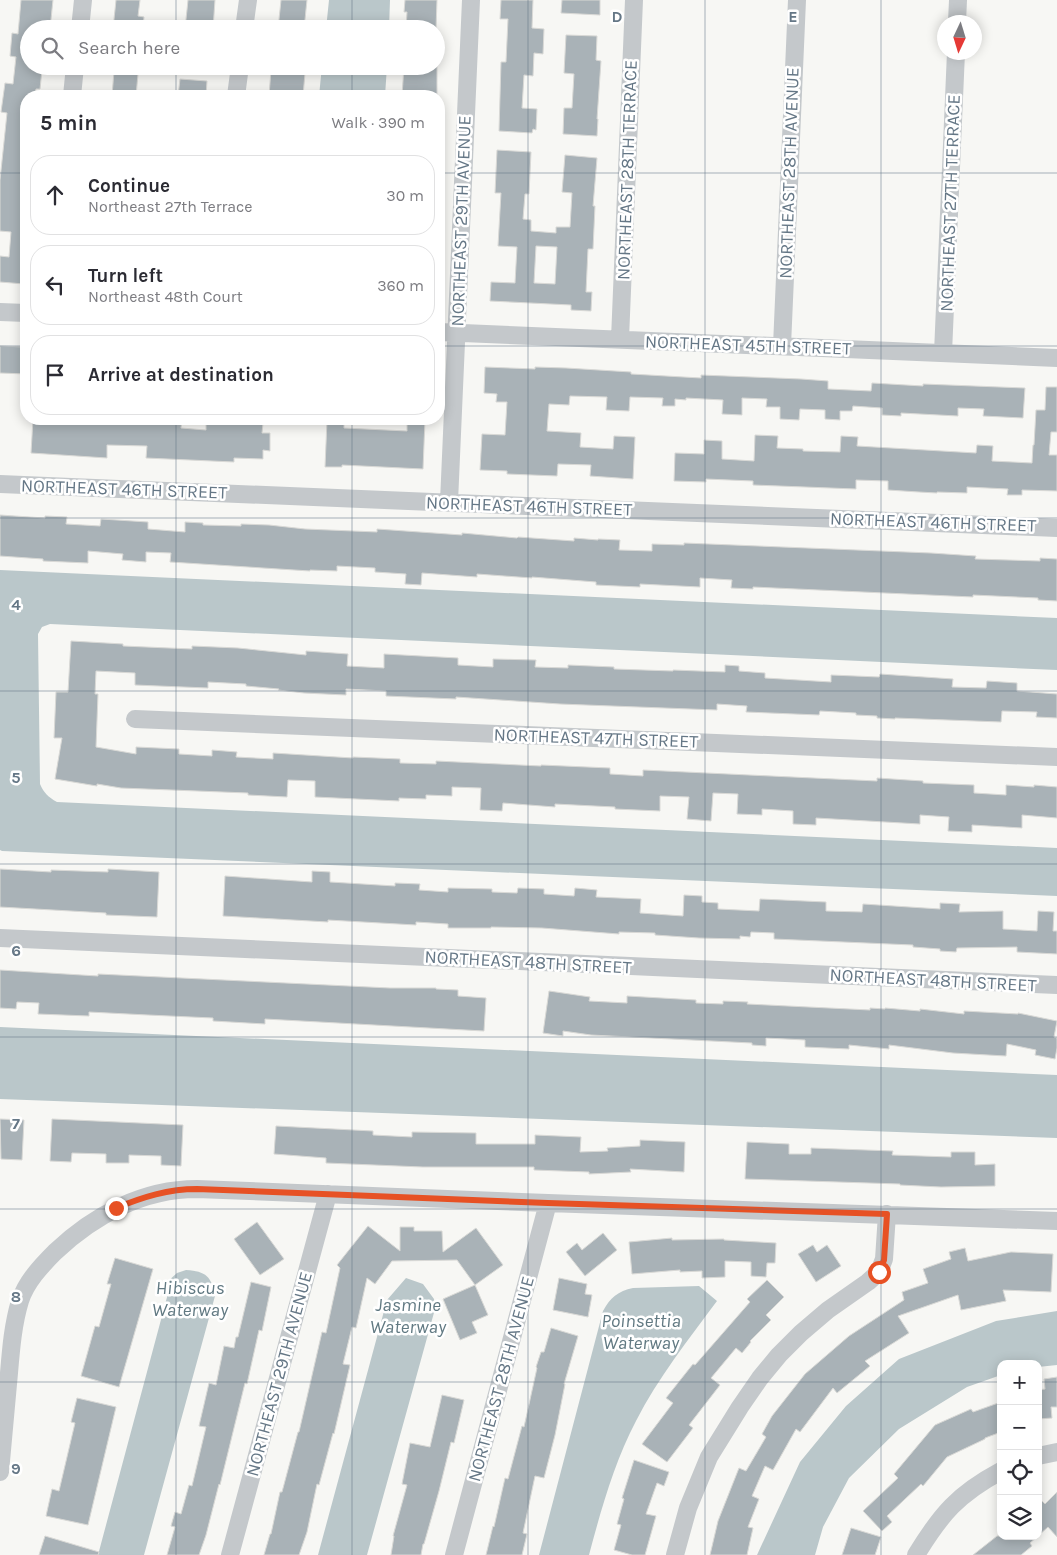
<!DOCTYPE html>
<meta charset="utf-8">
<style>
:root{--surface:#fff;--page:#f7f7f7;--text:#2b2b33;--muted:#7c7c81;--line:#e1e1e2}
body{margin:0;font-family:Karla,sans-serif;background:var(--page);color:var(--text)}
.controls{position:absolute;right:15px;bottom:15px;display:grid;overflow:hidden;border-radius:10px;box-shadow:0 2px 12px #0003}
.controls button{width:45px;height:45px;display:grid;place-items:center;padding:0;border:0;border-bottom:1px solid var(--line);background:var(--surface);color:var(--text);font:25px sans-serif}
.compass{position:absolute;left:937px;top:15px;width:45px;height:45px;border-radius:50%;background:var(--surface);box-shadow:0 2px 12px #0003;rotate:184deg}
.stop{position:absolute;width:15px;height:15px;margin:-11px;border:4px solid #e75124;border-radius:50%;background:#fff}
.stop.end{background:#e75124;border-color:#fff;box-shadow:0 1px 5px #0008}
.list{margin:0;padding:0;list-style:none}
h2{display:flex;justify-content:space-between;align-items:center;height:65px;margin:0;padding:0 20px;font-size:21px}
h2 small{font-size:16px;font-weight:400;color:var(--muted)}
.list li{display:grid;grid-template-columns:32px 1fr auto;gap:15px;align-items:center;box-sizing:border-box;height:80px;margin:0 10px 10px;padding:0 10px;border:1px solid var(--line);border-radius:20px}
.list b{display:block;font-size:19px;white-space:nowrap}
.list p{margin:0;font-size:16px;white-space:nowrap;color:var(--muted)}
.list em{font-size:16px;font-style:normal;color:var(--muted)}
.icon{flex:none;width:28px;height:28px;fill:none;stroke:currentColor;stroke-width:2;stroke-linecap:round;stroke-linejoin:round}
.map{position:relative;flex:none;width:1057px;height:1555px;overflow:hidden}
.search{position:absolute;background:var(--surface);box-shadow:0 2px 12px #0003;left:20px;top:20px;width:425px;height:55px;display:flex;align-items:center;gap:12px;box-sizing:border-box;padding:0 18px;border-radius:28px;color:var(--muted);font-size:19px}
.panel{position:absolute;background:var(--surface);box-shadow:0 2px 12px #0003;left:20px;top:90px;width:425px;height:335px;border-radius:20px}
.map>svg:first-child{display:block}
</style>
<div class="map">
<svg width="1057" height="1555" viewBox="0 0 1057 1555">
<rect width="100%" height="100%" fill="#f7f7f4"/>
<!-- water -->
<path fill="#bac7ca" d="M329,0H390L389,29H326Z
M322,66H387L385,96H319Z
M0,570L1057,618V670L50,624L42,627L38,634L40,784C44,793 48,797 57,802L1057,848V896L2,851L0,850Z
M0,1027L1057,1075V1138L0,1099Z
M186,1270C206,1271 212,1277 215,1296L144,1555H98L170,1286L167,1282L177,1273Z
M406,1278L423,1284L434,1299L435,1309L367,1555H318L387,1300Z
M699,1286L717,1301C688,1340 658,1378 636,1421C614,1463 601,1510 589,1555H539L603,1311C610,1298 618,1291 633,1288Z
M1057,1311V1365L1038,1367V1364H1001V1375L967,1387L899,1429L849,1478L823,1527L815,1555H757L800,1462L846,1406L899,1359L996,1321Z"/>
<!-- building -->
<path fill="#a9b2b7" stroke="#d9d9d6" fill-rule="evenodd" d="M21,0H53L50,29H29V68L42,70L40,89H36L35,96H26V261L24,284L0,282V256L9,257L11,232L0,231V180L7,113L1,112L5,83L13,84L16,57L10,56L12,33L18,34Z
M116,0H140L138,16L144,17L143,29H113Z
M188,0H215L213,29H185Z
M281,0H307L304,29H278Z
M405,0H437L436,29H406L407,12H404Z
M501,0H533L532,28L544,29L543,54L534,53L533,76L524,75L522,108L537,109L536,130L533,129L532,133L499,131L501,62H506L508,19H500Z
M562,0H600V15L561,13Z
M566,35L597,36L596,60L601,61L597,119H598L597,136L563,134L564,108H572L574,74L564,73Z
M404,66H437V96H402Z
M271,70L305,73L303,96H269Z
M114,71L138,74L136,96H112Z
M180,79L207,81L206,96H178Z
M497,150L531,152L529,194H525L523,219L531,220V231L556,233V227H570L572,193L562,192L565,155L597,158L593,206H595L593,249H588L586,292H592L591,311L571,310V305L490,301L491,282L515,283L517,247L498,246L501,193H495ZM536,246L557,247L555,284L534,283Z
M0,346L26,347V374L0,373Z
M485,367L535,369V367L566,368L631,372V374L701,378V375L801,379L828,381V389L871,391L872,383L923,386V384L1025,388L1023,418L983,416L984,409L958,408V416L901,413V416L882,415V408L853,406L852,411H840V420L825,419V410L800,409L799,420L780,419V407H766L767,399L742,398V415L722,414L723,400L686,398V400L675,399V406H662L663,398L630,397L629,411L606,410L607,397L570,396L569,405L549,404L547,431L581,433L580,447L613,449L614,436L635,437L633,479L590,476L591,465L558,464L557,476L507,474V471L480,470L482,434L505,435L507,402H496L497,394L484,393Z
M1046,387H1057V432H1051L1049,455H1057V491L1022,490V495H1007L1008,489L967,487V493L937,492V493L919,492L888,490V481L856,480V489L753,485V481L706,479V482L674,481L675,453L704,454V440L722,441V459L754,461L755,435L778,436L777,448L803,449V451L840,452L841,436L858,437L857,446L976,453L977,445L993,446L992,461L1032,463L1033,445H1034L1036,410H1045Z
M33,419H182L181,428L206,430V420L263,423L262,433H270V451L263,450V459L234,458V462L146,458L147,446L107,445V458L31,453Z
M407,419L425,420L423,469L342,465V467H325L327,420L344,421V428L407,431Z
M0,515L45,518V516L67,517L66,524L100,526L101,519L148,522V529L185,532V522L203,523V525L241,526V524L269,525L305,529L377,532V529L462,535V533L517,538L518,537L574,541V538L598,540V539L620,540L619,550L652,551V544L684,545V543L931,553L976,556L975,559L1040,561V558L1057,559V601L1038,600V598L973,595V597L753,587V589L731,588L732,580L700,578V587L640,584V587L596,585V582L532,577V578L477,574V577L422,573L421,585L405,584L406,574L375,572V568L337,566V571L310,570V571L170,562L171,553L146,552V562L122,560L123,554L88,551V563L43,561V559L0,556Z
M71,641L123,644V646L192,649V646L238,648L306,655V651L348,654L347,666L384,668V654L458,658V665L493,667V659L536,660L535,667L568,668V665L614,667V669L673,671V670L725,672V665L739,666V671L765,673V678L831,682V675L879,677L880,674L953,679L952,687L986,688L987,681L1017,683V691L1057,694V718L1036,717L1037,712L1002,711L1001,722L895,718V719L877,718V716L856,715V713L820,711L819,715L746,712L747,706L717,704V710L560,704L456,697V699L386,696V691L346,689V695L304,693L278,690L279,689L246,686V684L208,682V688L135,685V673L96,671L95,694H98L96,747L136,754V747L179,749V754L212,756V750L237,752L236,757L273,759V753L353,758V757L400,759V763L436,764V761L541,766V765L610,768V774L643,776V770L877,781V778L923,781V783L974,785V793L1006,795V785L1034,787V785L1057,787V818L1022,815V828L972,825V832L948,831L949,817L920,815V824L816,818V825L793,824V811L762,809V815L737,814L738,794L713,793L711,821L687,819L689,797L660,796V811L615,809V807L555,804V807L503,803L502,811L480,810L481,788L452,787V796L426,795V799L399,798V801L315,797V781L288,780L287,797L248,795V793L121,788L97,784V786L55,779L62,738H54L56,692H68Z
M0,869L51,872V870L108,872V869L159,872L157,917L106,915V913L0,907Z
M312,871L330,872V882L395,886V883L420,884L419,890L448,892V888L492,889V892L517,893L518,888L544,889V894L574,896L575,888L597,890L596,897L641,899L640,913L683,916L684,895L702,896V902L718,903V909L759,911L760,899L826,902V911L862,912L863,904L940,909V903L960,904L959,912L1003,911V929L1037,931L1038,911L1054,912L1053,931H1057V954L1017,952V947L957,948L956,952L940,951V949L913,947V945L774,939V933L751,932L750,937L740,936V939L699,938L655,935V933L619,932V934L542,928L491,927V928H448V924L416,922V925L328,920V922L223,916L225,876L312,882Z
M0,970L98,976V974L390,988H436V989L458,990V996L486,998L484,1031L265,1019V1024L213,1021V1018L148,1015L89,1012V1016L38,1014L39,1003L17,1002L16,1009L0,1008Z
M549,991L590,997L589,1001L627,1003V996L696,1000V1003L723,1004V1001L748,1002L747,1004L870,1010V1008L885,1009V1008L920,1011V1009L964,1014V1011L1018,1014V1013L1057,1021L1054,1037L1057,1038V1048L1055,1059L1035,1055L1036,1050L1007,1044L1006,1056L953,1053L889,1045V1049L849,1045V1049L805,1047V1040L766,1038V1046L752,1045V1043L591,1035L563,1031V1036L543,1033Z
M0,1119L24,1120L22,1160L1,1159Z
M52,1119L183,1125L181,1166L161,1165V1156L129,1155V1163H106V1154L72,1153L71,1162L50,1161Z
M276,1126L373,1131V1135L412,1137V1132L476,1133V1144H535V1135L581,1137L580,1152L608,1151L607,1148L640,1146V1140L685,1142L684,1172L630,1169L631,1172L589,1174V1172L534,1170V1167H423L326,1163V1158L274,1154Z
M747,1142L789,1144V1154H811V1148L893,1151L892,1155L951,1157V1152H975V1165L995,1164V1186L941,1187L900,1185V1184L745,1179Z
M257,1222L284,1259L260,1275L234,1239Z
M368,1226L400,1251V1227H414V1231H442L443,1252L476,1228L503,1265L475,1285L457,1260L392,1261L375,1284L367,1278L356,1328L352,1327L343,1364L350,1365L334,1434L333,1433L319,1485L317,1484L307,1532L299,1555H264L270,1534H271L280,1492H282L298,1432H299L322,1332L326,1333L340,1268L337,1265Z
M603,1233L617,1250L585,1276L566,1252L577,1243L582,1250Z
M672,1238V1240L724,1239V1240L776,1243L775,1263H767L766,1277L751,1276V1262L725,1261V1277L702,1278V1271L680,1272V1270L632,1274L629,1242Z
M813,1245L817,1252L827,1245L841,1266L816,1282L798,1254Z
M965,1248L968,1261L1011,1252L1053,1254L1051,1292L1003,1290L1006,1301L961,1310L958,1295L898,1316L909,1333L865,1361L870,1366L837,1393L833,1388L800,1432L796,1429L773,1470L765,1466L752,1496L759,1499L748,1527L753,1528L747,1555H710L718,1521L739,1468L746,1471L766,1437L762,1434L772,1416L805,1374L849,1336L904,1300L902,1292L928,1283L923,1269L951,1259L949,1252Z
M115,1258L153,1269L119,1387L81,1376L95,1326L99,1327L111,1284H107Z
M559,1278L587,1284L585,1294L592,1295L588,1317L553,1310Z
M767,1280L784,1297L766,1315L771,1320L750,1341L751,1342L742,1353L736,1348L711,1378L720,1385L689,1425L693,1428L667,1462L642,1444L673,1403L666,1398L693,1364L695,1365L750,1302L747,1299Z
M251,1282L271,1287L262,1331L259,1330L247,1384L245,1383L220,1485L219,1484L206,1535L199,1555H167L175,1527L171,1526L175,1512L181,1514L189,1485L192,1486L206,1427L199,1426L209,1383L216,1385L224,1346L234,1348L236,1337H238Z
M475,1285L488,1315L472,1322L477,1333L460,1340L443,1299Z
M551,1328L578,1336L564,1384H565L555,1435L544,1478L535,1476L523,1533L527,1534L522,1555H486L493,1526L494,1527L505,1478L508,1479L522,1426L524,1427L537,1368L536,1367L541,1352H544Z
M1057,1377V1407H1051L1052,1418L1038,1419V1390L1045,1389L1044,1379Z
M442,1395L464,1400L454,1443L451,1442L439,1491L424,1544H423L421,1555H391L394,1536H393L407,1485L402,1484L410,1443L430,1447Z
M77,1398L116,1407L88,1525L46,1516L52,1489L59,1491L75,1423L71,1422Z
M1001,1402V1432L985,1438V1439L947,1457L923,1486L921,1484L887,1516L892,1522L882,1531L863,1511L898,1478L894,1474L935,1425L971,1409L973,1412Z
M634,1460L669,1472L664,1486L657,1483L646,1514L656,1516L645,1555H632L614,1550L621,1525L617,1524L624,1499L622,1498Z
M1057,1492V1537L1048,1527L1038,1536V1497L1045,1504Z
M851,1528L881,1537L875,1555H842Z
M45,1536L99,1552L98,1555H39Z
M997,1536H1038L1030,1543L1032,1546L1021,1555H973Z"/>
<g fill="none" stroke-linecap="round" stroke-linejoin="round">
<!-- minor -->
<path stroke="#c4c8cb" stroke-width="18" d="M957,22L958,0
M80,29L83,0
M244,29L248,0
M72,96L75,66
M236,96L240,66
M0,312L26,313
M439,332L1057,358
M620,339L634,0
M782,346L797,0
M943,353L956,52
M0,484L1057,528
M449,502L471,0
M135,719L1057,757
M0,938L1057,985
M1038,1456L1057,1452
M0,1472C3,1439 6,1406 9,1373C11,1349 13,1324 20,1301C26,1282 41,1266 55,1252C94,1215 143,1189 197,1189L548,1203L1057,1221
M230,1555L328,1194
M454,1555L548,1203
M675,1555L688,1508L709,1457L740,1407L760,1378L779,1355L801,1333L828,1310L868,1282L879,1272L884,1259L887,1214
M916,1555C941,1514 958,1494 1001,1471"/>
</g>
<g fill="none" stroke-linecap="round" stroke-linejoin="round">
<!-- route -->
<path stroke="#e75124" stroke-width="6" d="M116,1208C143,1197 168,1189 197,1189L548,1203L887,1214L884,1260L879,1272"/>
</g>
<!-- grid -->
<path fill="none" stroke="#657786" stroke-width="1" stroke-opacity="0.55" d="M176,0V29M352,0V29M528,0V1555M705,0V1555M881,0V1555M176,66V96M352,66V96M0,173H26M439,173H1057M0,346H26M439,346H1057M176,419V1555M352,419V1555M0,518H1057M0,691H1057M0,864H1057M0,1037H1057M0,1209H1057M0,1382H1001M1038,1382H1057"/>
<g text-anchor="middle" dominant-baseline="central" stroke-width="5" stroke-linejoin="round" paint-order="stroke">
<!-- street labels -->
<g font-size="18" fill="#657786" stroke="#fff">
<text transform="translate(627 170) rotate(-88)">NORTHEAST 28TH TERRACE</text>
<text transform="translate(789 173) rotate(-88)">NORTHEAST 28TH AVENUE</text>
<text transform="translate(950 203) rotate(-88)">NORTHEAST 27TH TERRACE</text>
<text transform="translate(461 221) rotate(-88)">NORTHEAST 29TH AVENUE</text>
<text transform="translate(748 345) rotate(2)">NORTHEAST 45TH STREET</text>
<text transform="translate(124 489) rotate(2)">NORTHEAST 46TH STREET</text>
<text transform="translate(529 506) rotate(2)">NORTHEAST 46TH STREET</text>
<text transform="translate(933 522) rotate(2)">NORTHEAST 46TH STREET</text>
<text transform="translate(596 738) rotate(2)">NORTHEAST 47TH STREET</text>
<text transform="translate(528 962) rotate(3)">NORTHEAST 48TH STREET</text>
<text transform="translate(933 980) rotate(3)">NORTHEAST 48TH STREET</text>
<text transform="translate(279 1374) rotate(-75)">NORTHEAST 29TH AVENUE</text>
<text transform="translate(501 1379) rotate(-75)">NORTHEAST 28TH AVENUE</text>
</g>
<!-- water labels -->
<g font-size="19" font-style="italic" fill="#617982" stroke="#fff">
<text x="190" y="1288">Hibiscus<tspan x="190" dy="22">Waterway</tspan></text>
<text x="408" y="1305">Jasmine<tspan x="408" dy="22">Waterway</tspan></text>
<text x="641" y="1321">Poinsettia<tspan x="641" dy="22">Waterway</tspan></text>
</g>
</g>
<g font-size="16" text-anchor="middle" font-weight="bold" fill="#657786" stroke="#fff" stroke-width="5" stroke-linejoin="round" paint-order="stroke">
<text x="617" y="22">D</text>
<text x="793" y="22">E</text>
<text x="16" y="610">4</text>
<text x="16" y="783">5</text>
<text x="16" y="956">6</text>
<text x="16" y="1129">7</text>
<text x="16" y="1302">8</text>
<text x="16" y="1474">9</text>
</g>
</svg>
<div class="controls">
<button>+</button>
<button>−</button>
<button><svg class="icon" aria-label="locate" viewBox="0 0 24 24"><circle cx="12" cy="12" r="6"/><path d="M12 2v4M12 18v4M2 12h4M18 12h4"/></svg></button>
<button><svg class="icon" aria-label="layers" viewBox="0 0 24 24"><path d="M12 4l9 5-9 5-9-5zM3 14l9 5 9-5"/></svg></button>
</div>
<svg class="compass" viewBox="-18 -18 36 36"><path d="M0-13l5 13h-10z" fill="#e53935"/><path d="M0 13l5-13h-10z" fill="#7c7c81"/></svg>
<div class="stop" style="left:879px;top:1272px"></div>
<div class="stop end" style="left:116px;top:1208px"></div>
<div class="search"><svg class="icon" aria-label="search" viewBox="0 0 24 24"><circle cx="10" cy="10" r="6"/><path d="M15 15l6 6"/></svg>Search here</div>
<section class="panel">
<h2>5 min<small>Walk · 390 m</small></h2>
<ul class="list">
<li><svg class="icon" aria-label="ahead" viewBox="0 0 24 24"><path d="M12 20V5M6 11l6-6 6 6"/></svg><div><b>Continue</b><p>Northeast 27th Terrace</p></div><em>30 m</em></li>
<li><svg class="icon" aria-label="left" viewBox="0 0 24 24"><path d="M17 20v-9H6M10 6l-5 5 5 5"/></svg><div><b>Turn left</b><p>Northeast 48th Court</p></div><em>360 m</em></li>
<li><svg class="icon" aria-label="arrive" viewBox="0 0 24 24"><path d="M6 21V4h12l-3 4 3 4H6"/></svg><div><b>Arrive at destination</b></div></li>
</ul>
</section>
</div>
